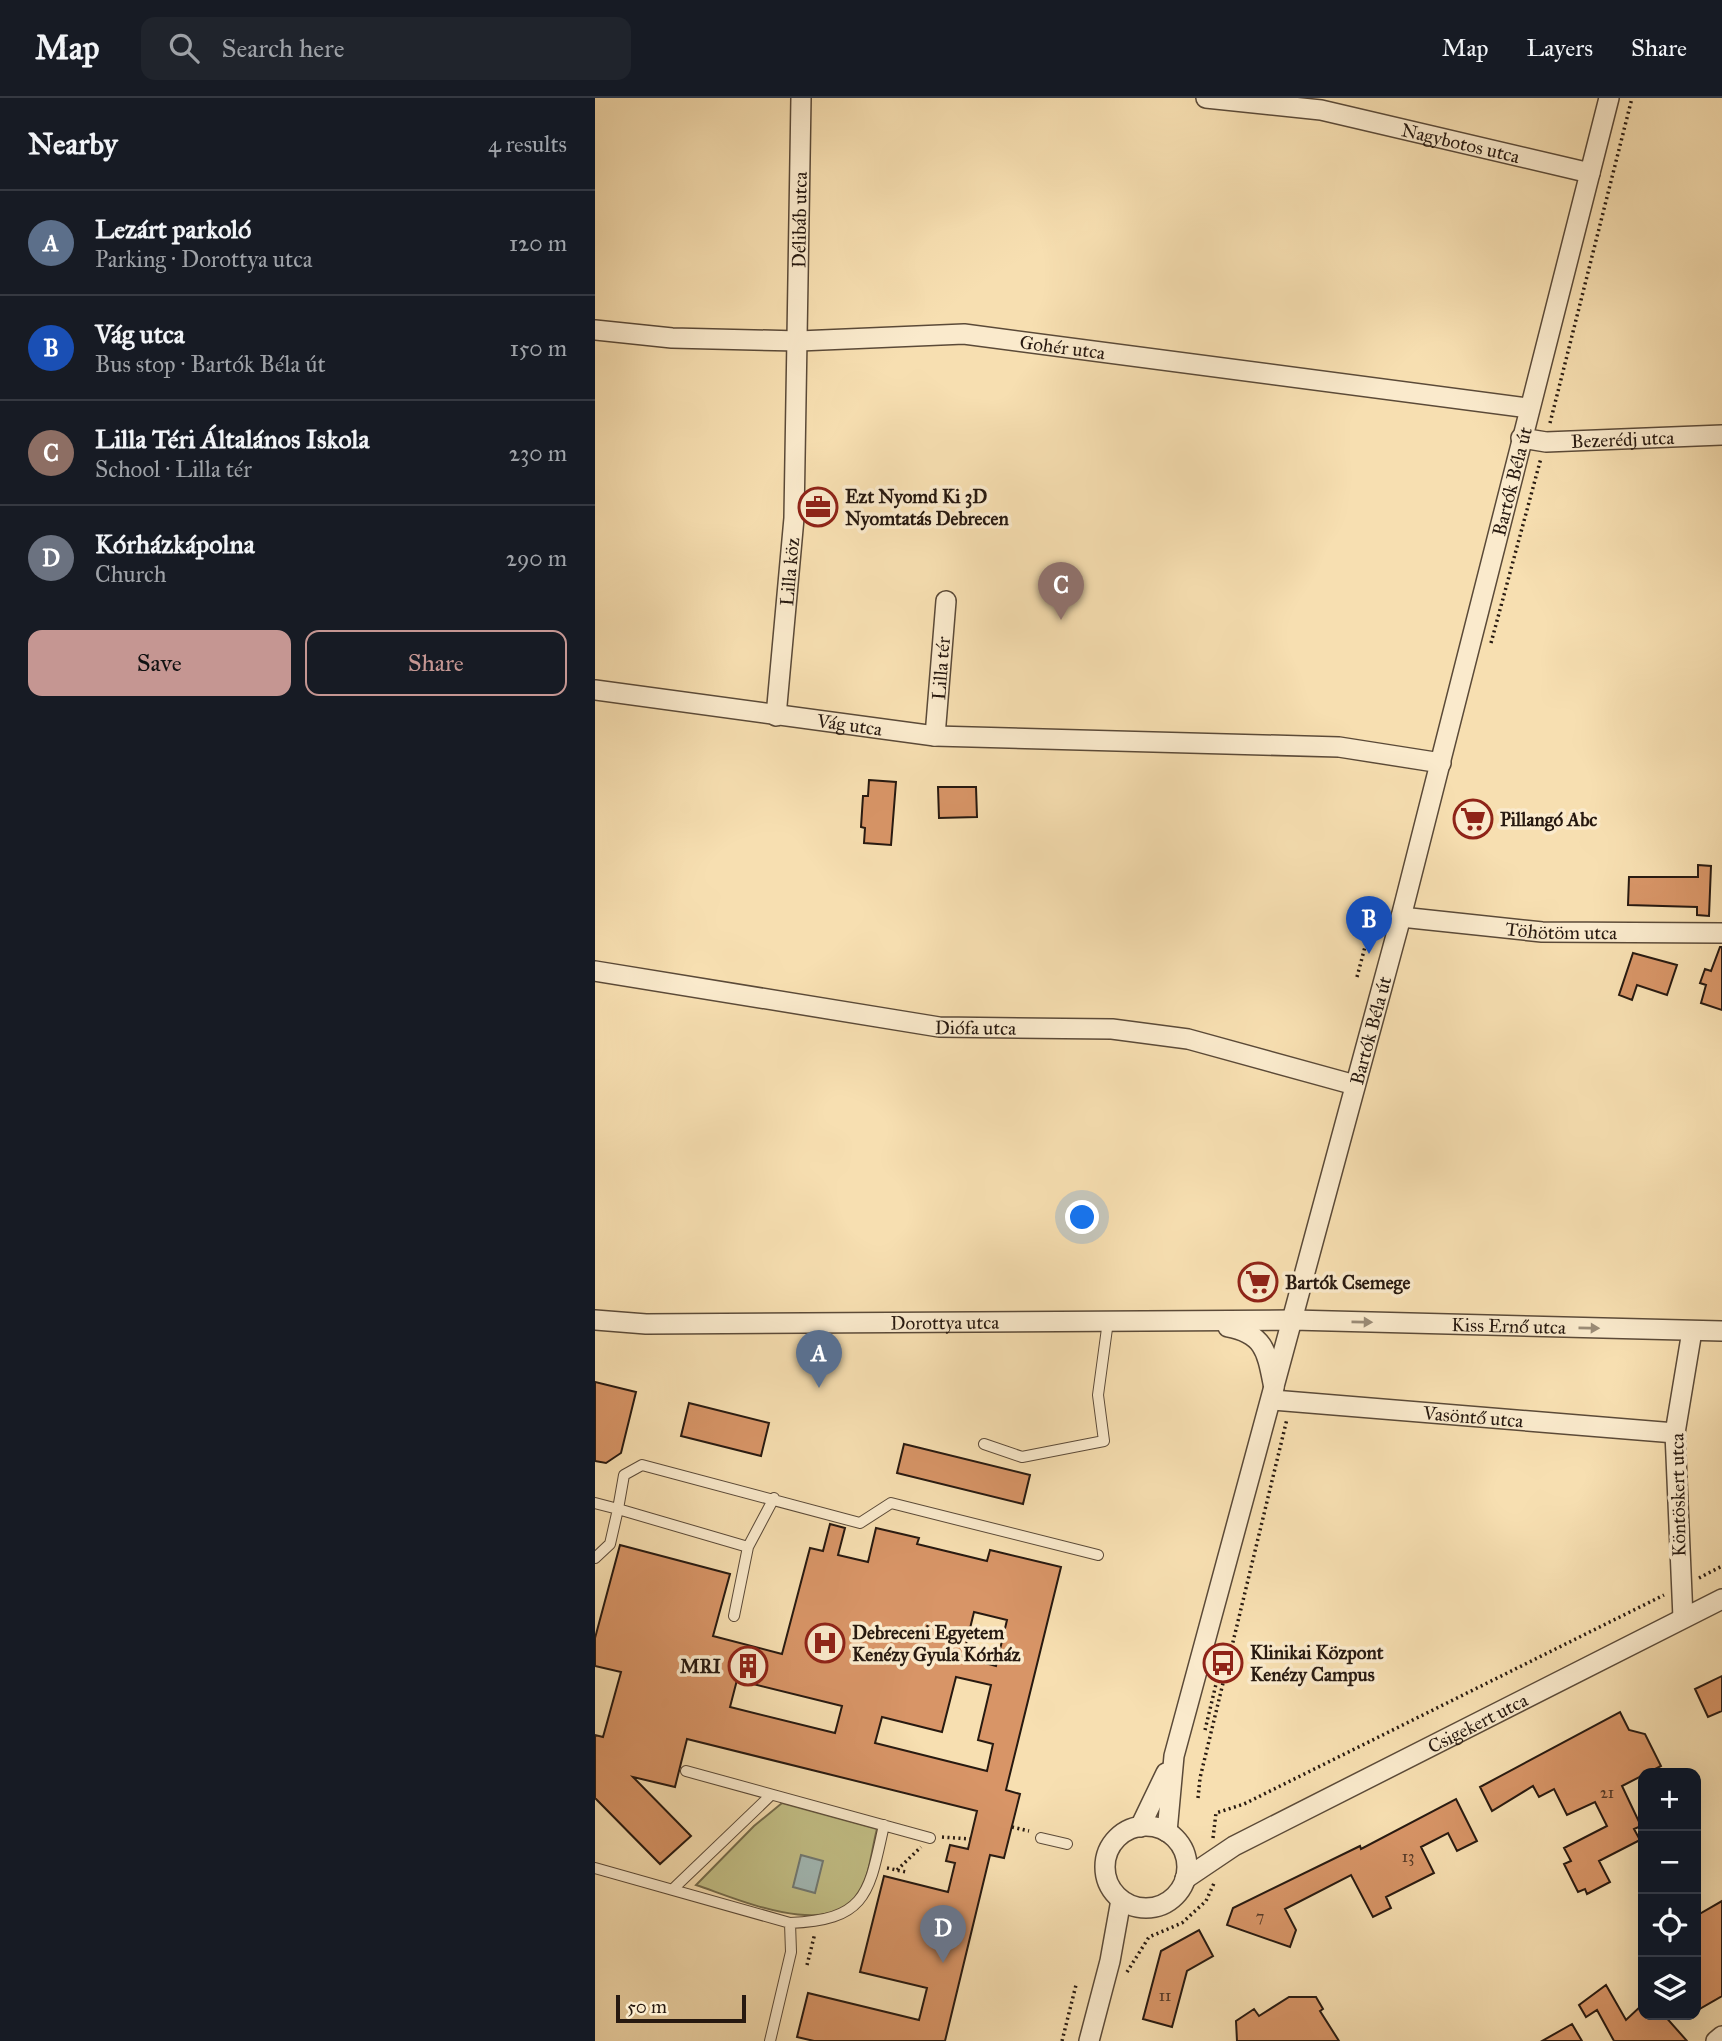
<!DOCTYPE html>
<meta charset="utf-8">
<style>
:root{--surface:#171b24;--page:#20242c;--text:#f1f3f6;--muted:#9ea1a6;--line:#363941;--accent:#c59692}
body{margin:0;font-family:"IM FELL Great Primer",serif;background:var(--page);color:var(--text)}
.controls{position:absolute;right:21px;bottom:21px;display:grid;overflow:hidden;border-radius:14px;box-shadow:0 7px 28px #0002}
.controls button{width:63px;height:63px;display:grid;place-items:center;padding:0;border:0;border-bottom:2px solid var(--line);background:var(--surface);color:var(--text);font:35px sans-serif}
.scale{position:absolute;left:21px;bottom:18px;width:130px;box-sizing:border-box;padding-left:7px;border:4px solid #271910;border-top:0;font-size:19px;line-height:24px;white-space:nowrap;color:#271910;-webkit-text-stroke:5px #faeacc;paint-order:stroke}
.you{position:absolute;left:488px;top:1120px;width:24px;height:24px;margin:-18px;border:5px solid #fff;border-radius:50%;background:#1a73e8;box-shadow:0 0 0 10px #1a73e833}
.badge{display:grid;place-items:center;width:46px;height:46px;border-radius:50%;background:var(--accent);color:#fff;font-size:23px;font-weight:700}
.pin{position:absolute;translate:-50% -58px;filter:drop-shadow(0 2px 4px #0008)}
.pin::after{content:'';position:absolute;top:37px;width:24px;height:21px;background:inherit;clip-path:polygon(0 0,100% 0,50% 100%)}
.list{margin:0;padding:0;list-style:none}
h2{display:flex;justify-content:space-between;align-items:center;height:91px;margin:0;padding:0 28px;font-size:30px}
h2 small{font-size:23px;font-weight:400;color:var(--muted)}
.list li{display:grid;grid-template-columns:46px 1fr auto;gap:21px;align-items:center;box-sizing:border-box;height:105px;padding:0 28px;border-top:2px solid var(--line)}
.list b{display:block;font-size:26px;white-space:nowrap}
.list p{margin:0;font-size:23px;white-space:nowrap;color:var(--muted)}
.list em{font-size:23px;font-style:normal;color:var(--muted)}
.actions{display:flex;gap:14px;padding:21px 28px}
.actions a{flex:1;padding:16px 0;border:2px solid var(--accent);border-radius:14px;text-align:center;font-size:24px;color:var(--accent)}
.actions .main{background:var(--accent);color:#111}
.icon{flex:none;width:38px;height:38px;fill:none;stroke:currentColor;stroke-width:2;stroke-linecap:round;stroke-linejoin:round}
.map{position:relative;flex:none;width:1127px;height:1943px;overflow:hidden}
header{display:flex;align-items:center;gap:42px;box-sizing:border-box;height:98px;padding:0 35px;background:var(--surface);border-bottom:2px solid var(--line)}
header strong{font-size:33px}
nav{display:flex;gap:38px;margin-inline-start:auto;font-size:24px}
.search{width:490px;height:63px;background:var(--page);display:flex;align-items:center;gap:18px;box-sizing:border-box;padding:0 24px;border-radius:14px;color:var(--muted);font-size:26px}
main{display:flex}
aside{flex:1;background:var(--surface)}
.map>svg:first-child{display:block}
</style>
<header>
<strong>Map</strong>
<div class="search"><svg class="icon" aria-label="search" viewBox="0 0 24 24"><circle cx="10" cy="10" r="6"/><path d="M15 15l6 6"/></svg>Search here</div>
<nav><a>Map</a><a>Layers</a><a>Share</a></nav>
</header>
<main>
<aside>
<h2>Nearby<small>4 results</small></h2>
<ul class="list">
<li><span class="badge" style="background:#5c6f8a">A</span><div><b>Lezárt parkoló</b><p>Parking · Dorottya utca</p></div><em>120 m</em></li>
<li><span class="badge" style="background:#1a4fb4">B</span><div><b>Vág utca</b><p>Bus stop · Bartók Béla út</p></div><em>150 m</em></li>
<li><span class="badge" style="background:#8d6e63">C</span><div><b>Lilla Téri Általános Iskola</b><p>School · Lilla tér</p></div><em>230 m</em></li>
<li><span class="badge" style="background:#6b7280">D</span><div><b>Kórházkápolna</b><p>Church</p></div><em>290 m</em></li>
</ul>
<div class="actions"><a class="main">Save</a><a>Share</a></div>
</aside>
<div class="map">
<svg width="1127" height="1943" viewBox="0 0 1127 1943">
<rect width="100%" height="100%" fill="#f7dfb1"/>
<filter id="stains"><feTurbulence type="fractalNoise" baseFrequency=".00286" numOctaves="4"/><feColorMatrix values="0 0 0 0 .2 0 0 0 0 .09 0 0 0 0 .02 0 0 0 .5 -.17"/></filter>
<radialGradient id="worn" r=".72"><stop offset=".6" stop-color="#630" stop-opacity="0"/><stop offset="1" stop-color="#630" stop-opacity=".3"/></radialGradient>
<!-- green -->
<path fill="#c3c087" stroke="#756c4c" stroke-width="2" d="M187,1705L282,1731C277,1750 275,1772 268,1789C242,1847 141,1800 101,1787L159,1728Z"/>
<!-- water -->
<path fill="#a2bab7" stroke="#717a74" stroke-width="2" d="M206,1757L228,1763L220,1795L198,1789Z"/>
<!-- building -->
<path fill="#d89567" stroke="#271910" stroke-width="2" fill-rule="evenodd" d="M274,682L301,684L296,747L269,745L270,730L266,729L268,698H273Z
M343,689H381L382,719L344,720Z
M1103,767L1116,768L1114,818L1102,817V809L1033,807L1034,779H1103Z
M1125,849H1127V912L1106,905L1111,887L1105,885L1110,871L1116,873Z
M1038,855L1082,867L1072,897L1042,887L1037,902L1024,897Z
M0,1284L41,1294L26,1355L11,1365L0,1363Z
M94,1305L174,1325L166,1358L86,1338Z
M309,1346L435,1377L428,1406L302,1375Z
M235,1426L250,1430L243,1457L273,1464L281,1430L324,1440L322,1446L392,1463L395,1452L466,1469L411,1692L425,1696L409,1760L395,1757L350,1943H219L202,1939L213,1895L324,1922L332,1890L265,1874L289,1778L353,1794L360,1765L351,1763L355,1747L373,1751L382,1713L92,1641L80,1689L38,1679L96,1738L65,1766L0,1700V1637L8,1639L26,1574L0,1568V1540L25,1447L135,1476L118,1538L187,1556L215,1450L228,1453ZM379,1514L412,1522L401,1568L368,1559ZM361,1579L396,1587L383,1642L398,1646L392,1673L280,1645L287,1619L347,1634ZM142,1582L247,1608L240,1635L135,1609Z
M1127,1578V1613L1113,1619L1100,1591Z
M1025,1614L1034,1632L1050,1636L1066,1668L1027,1688L1046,1728L1039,1731L1045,1742L1004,1763L1015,1784L992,1796L990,1791L983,1794L969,1766L976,1763L969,1750L1012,1728L1000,1704L972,1717L959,1691L944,1699L938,1688L897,1713L885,1689Z
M861,1701L882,1743L862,1753L853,1735L826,1749L839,1775L791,1799L796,1810L778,1819L756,1777L690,1811L701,1832L695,1849L632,1827L638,1810L765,1748L766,1751Z
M1127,1803V1898L1101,1913V1818Z
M604,1832L618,1858L592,1873L577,1929L548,1921L566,1853Z
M1011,1887L1031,1922L1048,1906V1917H1069L1092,1943H1019L1002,1912L991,1919L984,1907Z
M694,1899H721L728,1911L725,1913L744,1943H642L641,1923L659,1911L664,1918Z
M977,1926L987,1943H947Z"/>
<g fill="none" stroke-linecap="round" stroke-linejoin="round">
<defs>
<path id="service" d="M389,1346L427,1359L509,1343L503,1297L513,1223
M0,1405L23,1411L29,1377L47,1367L265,1425L296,1405L503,1457
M153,1449L179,1400
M0,1460L15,1446L23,1411L153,1449L139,1518
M91,1673L335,1740
M446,1740L472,1746
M0,1770L195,1825C273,1822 274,1794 289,1727
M79,1790L176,1697
M175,1943L196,1854L195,1825"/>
<g id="minor">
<path id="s1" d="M611,0L726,12L995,75"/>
<path id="s2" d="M0,232L77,240L204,243L369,236L933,310"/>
<path id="s3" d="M926,340L951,344L1127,337"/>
<path id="s4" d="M0,592L340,638L744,649L846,665"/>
<path id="s5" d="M181,618L199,420L206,0"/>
<path id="s6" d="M340,638L351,503"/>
<path id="s7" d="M806,819L947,834L1127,835"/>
<path id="s8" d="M0,873L344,929L517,931L593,941L760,987"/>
<path id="s9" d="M0,1222L51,1226L698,1222L1127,1233"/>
<path d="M633,1229C671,1236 672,1256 679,1290"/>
<path id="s10" d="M678,1302L1080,1335"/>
<path d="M1088,1520L1080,1335L1097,1233"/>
<circle cx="551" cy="1769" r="41"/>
<path d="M545,1729L571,1675"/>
<path id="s11" d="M572,1734L579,1658L806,819L1014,0"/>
<path id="s12" d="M590,1781L639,1748L1127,1501"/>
<path d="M494,1943L515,1863L526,1802"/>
<path d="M1121,1943L1127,1938"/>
</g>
</defs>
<!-- service casing -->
<use href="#service" stroke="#5b4a38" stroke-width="12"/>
<!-- minor casing -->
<use href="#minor" stroke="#5b4a38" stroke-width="22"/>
<!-- path -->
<path stroke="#271910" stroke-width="3.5" stroke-dasharray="2 3.5" stroke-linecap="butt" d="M955,325L1037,0
M896,545L946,360
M762,879L780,811
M1104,1480L1127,1468
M610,1632L628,1557
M603,1700L605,1680L692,1321
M417,1729L434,1733
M347,1739L375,1741
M618,1740L621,1715L649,1706L1069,1497
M292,1770L311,1774
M302,1772L326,1749
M212,1867L220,1835
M532,1874L554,1839L587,1825L611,1803L620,1783
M467,1943L481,1887"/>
<!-- service -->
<use href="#service" stroke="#faeacc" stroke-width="10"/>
<!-- minor -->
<use href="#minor" stroke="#faeacc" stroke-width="19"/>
</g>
<!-- one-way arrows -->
<defs><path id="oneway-solid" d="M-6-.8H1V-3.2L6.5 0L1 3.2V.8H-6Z" transform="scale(1.75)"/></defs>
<g fill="#9b8c77">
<use href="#oneway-solid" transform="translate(767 1224) rotate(1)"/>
<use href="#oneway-solid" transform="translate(994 1230) rotate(1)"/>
</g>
<!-- icons -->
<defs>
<symbol id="office-ring" viewBox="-11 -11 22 22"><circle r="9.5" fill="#faeacc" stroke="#8f2418" stroke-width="1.5"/><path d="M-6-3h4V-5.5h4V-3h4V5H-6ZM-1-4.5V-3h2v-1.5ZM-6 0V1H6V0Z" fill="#8f2418"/></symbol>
<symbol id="supermarket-ring" viewBox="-11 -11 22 22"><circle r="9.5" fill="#faeacc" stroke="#8f2418" stroke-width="1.5"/><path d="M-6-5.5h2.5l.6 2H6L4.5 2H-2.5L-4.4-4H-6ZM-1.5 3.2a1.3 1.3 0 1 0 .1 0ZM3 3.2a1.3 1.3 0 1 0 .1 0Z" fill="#8f2418"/></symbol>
<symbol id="hospital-ring" viewBox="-11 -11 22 22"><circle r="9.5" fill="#faeacc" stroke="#8f2418" stroke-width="1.5"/><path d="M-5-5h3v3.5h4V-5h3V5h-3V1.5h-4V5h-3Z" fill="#8f2418"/></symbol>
<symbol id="bus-ring" viewBox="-11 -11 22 22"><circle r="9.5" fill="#faeacc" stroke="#8f2418" stroke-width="1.5"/><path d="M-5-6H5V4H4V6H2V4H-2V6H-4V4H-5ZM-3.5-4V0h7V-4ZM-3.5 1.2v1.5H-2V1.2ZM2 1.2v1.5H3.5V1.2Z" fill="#8f2418"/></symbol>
<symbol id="building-ring" viewBox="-11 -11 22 22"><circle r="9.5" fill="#faeacc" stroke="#8f2418" stroke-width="1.5"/><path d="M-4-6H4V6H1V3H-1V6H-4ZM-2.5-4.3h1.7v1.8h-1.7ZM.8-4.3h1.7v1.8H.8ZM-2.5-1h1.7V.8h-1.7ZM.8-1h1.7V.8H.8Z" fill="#8f2418"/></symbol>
</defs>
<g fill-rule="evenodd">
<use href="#office-ring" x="201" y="387" width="44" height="44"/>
<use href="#supermarket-ring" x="856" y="699" width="44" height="44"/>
<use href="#supermarket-ring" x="641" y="1162" width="44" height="44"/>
<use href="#hospital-ring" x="208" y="1523" width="44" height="44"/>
<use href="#bus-ring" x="606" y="1543" width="44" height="44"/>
<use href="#building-ring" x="131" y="1546" width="44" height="44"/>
</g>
<g text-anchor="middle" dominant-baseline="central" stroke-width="7" stroke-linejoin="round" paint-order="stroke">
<!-- number labels -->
<g font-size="16" fill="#533826">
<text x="1012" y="1694">21</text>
<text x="813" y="1758">13</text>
<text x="665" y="1818">7</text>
<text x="570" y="1897">11</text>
</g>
<!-- street labels -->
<g font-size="19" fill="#271910" stroke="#faeacc">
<text stroke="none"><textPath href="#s1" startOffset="259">Nagybotos utca</textPath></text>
<text stroke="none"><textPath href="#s5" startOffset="497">Délibáb utca</textPath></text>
<text stroke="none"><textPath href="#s2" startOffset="469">Gohér utca</textPath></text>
<text stroke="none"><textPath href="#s3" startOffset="102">Bezerédj utca</textPath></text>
<text stroke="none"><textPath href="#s11" startOffset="1395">Bartók Béla út</textPath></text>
<text stroke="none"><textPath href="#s5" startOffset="145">Lilla köz</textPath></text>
<text stroke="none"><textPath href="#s6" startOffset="68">Lilla tér</textPath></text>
<text stroke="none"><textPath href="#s4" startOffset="257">Vág utca</textPath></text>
<text stroke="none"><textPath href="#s7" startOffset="161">Töhötöm utca</textPath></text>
<text stroke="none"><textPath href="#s8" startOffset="385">Diófa utca</textPath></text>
<text stroke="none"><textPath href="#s11" startOffset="828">Bartók Béla út</textPath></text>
<text stroke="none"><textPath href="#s9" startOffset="350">Dorottya utca</textPath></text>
<text stroke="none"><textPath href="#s9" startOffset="914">Kiss Ernő utca</textPath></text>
<text stroke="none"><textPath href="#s10" startOffset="201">Vasöntő utca</textPath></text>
<text transform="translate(1083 1397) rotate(-91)">Köntöskert utca</text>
<text stroke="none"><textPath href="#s12" startOffset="332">Csigekert utca</textPath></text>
</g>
<!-- poi labels -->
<g font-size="19" font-weight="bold" fill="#271910" stroke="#faeacc" text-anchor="start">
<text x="250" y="398">Ezt Nyomd Ki 3D<tspan x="250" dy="22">Nyomtatás Debrecen</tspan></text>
<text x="905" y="721">Pillangó Abc</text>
<text x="690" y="1184">Bartók Csemege</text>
<text x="257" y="1534">Debreceni Egyetem<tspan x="257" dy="22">Kenézy Gyula Kórház</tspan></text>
<text x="655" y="1554">Klinikai Központ<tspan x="655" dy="22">Kenézy Campus</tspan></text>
<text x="126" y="1568" text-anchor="end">MRI</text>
</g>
</g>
<rect width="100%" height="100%" filter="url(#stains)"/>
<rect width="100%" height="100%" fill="url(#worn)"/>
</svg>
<div class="controls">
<button>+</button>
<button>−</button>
<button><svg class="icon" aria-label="locate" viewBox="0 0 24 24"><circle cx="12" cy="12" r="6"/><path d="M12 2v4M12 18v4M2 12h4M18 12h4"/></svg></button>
<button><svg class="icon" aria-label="layers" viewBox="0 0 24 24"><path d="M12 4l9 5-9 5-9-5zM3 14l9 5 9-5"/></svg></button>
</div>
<div class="scale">50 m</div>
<div class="you"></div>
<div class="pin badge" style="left:224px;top:1290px;background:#5c6f8a">A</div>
<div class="pin badge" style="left:774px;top:856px;background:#1a4fb4">B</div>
<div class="pin badge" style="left:466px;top:522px;background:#8d6e63">C</div>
<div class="pin badge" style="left:348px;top:1865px;background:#6b7280">D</div>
</div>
</main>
